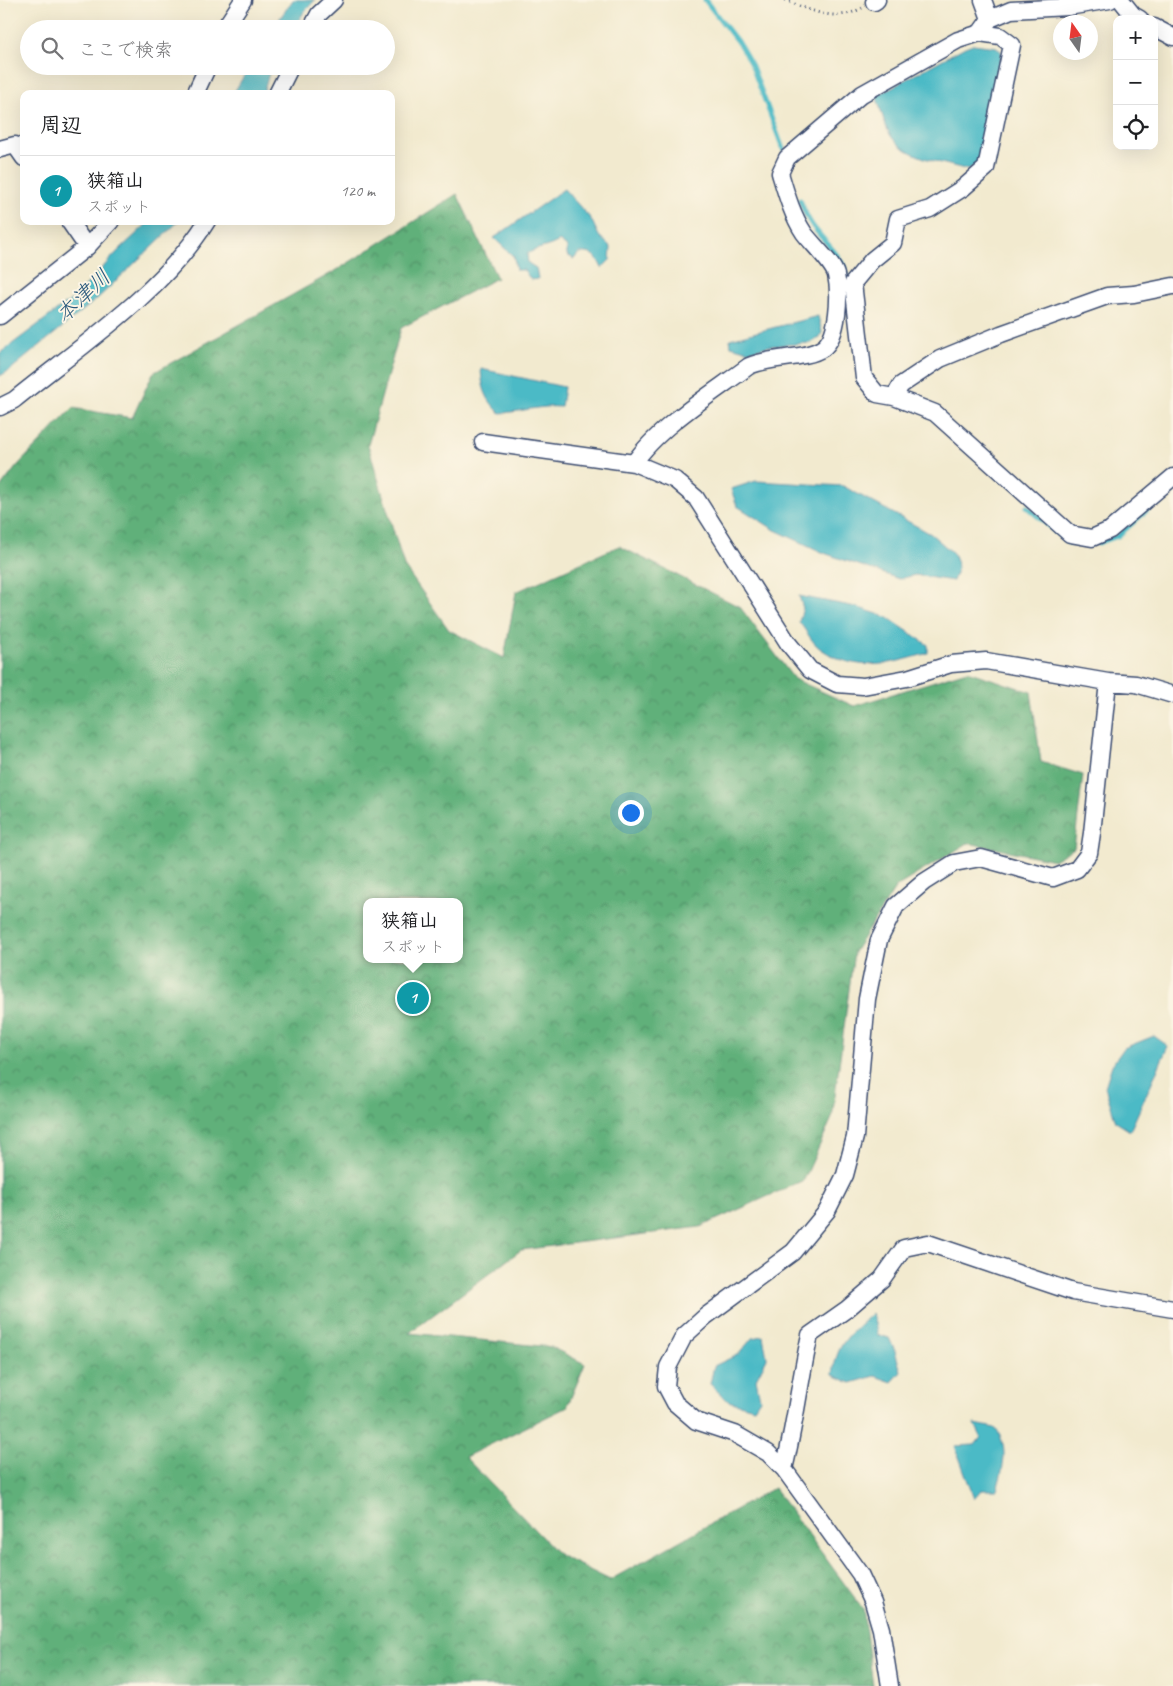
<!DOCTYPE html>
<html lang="ja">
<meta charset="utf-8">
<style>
:root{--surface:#fff;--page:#f6f6f6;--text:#202124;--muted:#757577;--line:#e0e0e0;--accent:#7c3aed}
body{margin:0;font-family:Caveat,"Klee One",sans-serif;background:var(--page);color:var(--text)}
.controls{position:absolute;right:15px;top:15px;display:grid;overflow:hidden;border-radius:10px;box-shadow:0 5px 20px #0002}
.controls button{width:45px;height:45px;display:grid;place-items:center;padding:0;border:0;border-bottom:1px solid var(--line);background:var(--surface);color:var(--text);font:25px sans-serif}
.compass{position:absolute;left:1053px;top:15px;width:45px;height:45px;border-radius:50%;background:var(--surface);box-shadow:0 5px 20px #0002;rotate:346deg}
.you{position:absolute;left:630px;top:812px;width:18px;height:18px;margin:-12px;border:4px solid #fff;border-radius:50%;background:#1a73e8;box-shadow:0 0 0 8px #1a73e833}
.badge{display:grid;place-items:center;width:32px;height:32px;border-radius:50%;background:var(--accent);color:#fff;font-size:16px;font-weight:700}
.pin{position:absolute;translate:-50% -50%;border:2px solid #fff;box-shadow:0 1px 5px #0006}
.popup{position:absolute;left:363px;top:898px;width:100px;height:65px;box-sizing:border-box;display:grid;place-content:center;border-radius:10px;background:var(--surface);filter:drop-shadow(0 1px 4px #0005);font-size:16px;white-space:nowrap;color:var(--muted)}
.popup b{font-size:19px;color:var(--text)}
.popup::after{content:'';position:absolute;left:50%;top:100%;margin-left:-10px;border:10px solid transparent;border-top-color:var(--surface)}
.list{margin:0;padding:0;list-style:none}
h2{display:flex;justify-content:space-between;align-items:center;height:65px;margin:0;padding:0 20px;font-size:21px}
h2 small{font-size:16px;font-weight:400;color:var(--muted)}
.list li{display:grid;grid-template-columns:32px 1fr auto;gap:15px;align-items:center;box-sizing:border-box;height:70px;padding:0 20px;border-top:1px solid var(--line)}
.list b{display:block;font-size:19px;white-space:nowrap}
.list p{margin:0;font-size:16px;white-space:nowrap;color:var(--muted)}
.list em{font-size:16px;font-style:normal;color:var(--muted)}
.icon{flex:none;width:28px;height:28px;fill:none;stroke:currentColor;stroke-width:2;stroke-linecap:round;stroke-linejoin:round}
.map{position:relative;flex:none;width:1173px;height:1686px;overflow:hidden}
.search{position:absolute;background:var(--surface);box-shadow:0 5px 20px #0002;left:20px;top:20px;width:375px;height:55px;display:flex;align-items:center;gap:12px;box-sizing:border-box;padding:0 18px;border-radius:28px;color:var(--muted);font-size:19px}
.panel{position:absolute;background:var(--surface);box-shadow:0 5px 20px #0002;left:20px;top:90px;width:375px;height:135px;border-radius:10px}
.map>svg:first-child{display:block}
</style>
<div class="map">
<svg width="1173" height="1686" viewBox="0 0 1173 1686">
<defs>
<pattern id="forest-crowns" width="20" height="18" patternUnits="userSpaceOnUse" patternTransform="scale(1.25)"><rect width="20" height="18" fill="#61b07a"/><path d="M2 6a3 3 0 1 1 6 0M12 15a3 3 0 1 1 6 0" fill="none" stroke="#4f9067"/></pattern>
</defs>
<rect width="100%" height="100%" fill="#fcf5e5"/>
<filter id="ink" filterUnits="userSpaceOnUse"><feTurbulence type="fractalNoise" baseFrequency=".02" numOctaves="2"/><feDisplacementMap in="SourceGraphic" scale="10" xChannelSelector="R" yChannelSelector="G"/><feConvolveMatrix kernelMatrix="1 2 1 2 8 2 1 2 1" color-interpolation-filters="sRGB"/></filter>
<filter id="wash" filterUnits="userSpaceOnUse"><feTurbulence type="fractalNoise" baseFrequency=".0096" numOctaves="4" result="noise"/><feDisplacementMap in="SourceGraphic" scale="20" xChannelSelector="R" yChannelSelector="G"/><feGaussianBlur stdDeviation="1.12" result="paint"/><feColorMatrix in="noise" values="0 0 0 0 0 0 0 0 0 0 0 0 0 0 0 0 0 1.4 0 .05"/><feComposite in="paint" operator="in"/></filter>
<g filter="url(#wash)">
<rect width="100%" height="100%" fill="#f2eacf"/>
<!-- forest -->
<path fill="url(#forest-crowns)" stroke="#3e706c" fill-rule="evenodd" d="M457,194L497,278L401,328L368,445L404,566L449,630L504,658L516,592L619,546L740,607L794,679L854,706L967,671L1031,692L1041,762L1083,775L1074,848L1054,860L968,843L896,887L854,952L832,1118L804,1180L700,1227L521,1250L409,1333L551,1347L585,1364L567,1407L465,1457L559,1555L610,1580L774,1488L863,1609L873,1686H0V488L17,466L73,408L132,418L153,373L337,270ZM367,902H459V959H367Z"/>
<!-- water -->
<path fill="#4cbac6" stroke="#347492" d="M293,0H315L304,12L293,29H278L280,18Z
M973,44L997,47L1002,53L980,157L978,163L968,170C945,163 906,158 891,136C884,125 881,108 876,96L965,47Z
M250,66H271L263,94H233Z
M564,189L591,219L599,236L611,247L610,260L602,268C596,256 593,252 579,253L574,259L567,255V247L559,241C548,248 538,247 527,254L528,263L536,268L538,279L531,280L524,270H516L514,257L494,238Z
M150,221H179L98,298L10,370L0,376V353L75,297L119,250Z
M818,316L822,332L820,338L809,343L769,346L749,351L731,346L730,339Z
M481,369L564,387L561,407C541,405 521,412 500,413C486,400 482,388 481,369Z
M756,481L843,486L931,534L953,553L958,567L953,581L915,575L899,579L824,553L775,530L737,506L731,489Z
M799,596L856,607L887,617L928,645V653C891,664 857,674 821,649C812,643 806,630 799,622L803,608Z
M1154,1036L1168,1046L1130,1131L1116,1122L1105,1087L1112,1065L1124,1048Z
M872,1313L878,1335L889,1338L895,1351L901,1372L892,1382L875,1376L851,1383L833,1375C837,1341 849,1336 872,1313Z
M763,1336L767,1358L756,1379L760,1399L754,1408L728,1401L710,1384L714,1366L739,1354L752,1338Z
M975,1424L995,1428C1010,1447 1003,1468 997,1490H981L974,1498L955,1446L975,1445L981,1437Z"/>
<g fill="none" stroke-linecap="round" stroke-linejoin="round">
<!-- stream -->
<path stroke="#4cbac6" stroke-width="5" d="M705,0L740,45L752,66L783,149
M800,200C803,208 807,218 812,225C825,244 848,259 847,284
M1027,507L1068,542L1090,544
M1098,543L1118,536L1171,489"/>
</g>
</g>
<g filter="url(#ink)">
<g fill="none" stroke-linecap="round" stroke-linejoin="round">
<defs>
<path id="minor" d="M983,0L990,19
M1121,0L1133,15L1140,19
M874,2L877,0
M1154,27L1173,37
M224,29L243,0
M311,29L319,14L334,0
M980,33L1000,36L1012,45L986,168L963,188L930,209L898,219L893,243L872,260L853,283L864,378L877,394L894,397L935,413L1070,534L1092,538L1110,530L1173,477
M195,94L208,66
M277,94L291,66
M0,149L15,145L24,158
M69,221L87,247
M0,316L87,247L111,221
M894,397L901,385L940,359L1001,334L1107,296L1134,294L1173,286
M0,407L14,400C78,348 163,292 207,221
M483,442L634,463L675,480L696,498L788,643L810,670L837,684L863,686L907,678L951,664L986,661L1108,682
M634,463C658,427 713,393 749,366C772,356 805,360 823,348C839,336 840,293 836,275C833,263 812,244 804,233C792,215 786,193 780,173L787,158L862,94L958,40L980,33L990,19L1011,10L1068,7L1110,0
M784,1469C795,1425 800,1379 810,1335L847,1309L882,1279L904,1248L928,1243L1073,1292L1173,1309
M890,1686L881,1629L873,1602L860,1574L784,1469L768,1453L735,1434L696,1421L675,1403L666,1386L668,1367L684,1336L706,1316L793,1252L827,1211L845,1175L855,1137L867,999L879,940L896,906L924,882L954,863L981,858L1053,878L1077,869L1089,853L1092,833L1108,682L1136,684L1173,695"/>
</defs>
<!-- minor casing -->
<use href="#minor" stroke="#3b4b6f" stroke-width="19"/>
<!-- path -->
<path stroke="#3b4b6f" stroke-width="3" stroke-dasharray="1 4" stroke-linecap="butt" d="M785,0C812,11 835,23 862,8"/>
<!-- minor -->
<use href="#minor" stroke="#fff" stroke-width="16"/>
</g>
</g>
<g text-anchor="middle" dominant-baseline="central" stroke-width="4" stroke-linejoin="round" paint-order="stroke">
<!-- water labels -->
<g font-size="22" font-style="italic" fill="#2a597d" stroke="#fcf5e5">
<text transform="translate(83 296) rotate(-43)">本津川</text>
</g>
</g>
</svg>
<div class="controls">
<button>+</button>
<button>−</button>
<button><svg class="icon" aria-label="locate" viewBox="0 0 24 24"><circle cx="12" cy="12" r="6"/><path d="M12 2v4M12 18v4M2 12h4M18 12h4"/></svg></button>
</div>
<svg class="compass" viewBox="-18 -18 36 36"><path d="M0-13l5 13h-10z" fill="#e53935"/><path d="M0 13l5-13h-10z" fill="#757577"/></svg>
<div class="you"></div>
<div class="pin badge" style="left:413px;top:998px;background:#0f9aa8">1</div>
<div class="popup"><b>狭箱山</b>スポット</div>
<div class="search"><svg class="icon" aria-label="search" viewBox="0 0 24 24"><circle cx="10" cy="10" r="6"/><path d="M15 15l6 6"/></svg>ここで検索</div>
<section class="panel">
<h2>周辺<small></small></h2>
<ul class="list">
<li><span class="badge" style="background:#0f9aa8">1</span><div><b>狭箱山</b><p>スポット</p></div><em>120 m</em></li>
</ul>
</section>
</div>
